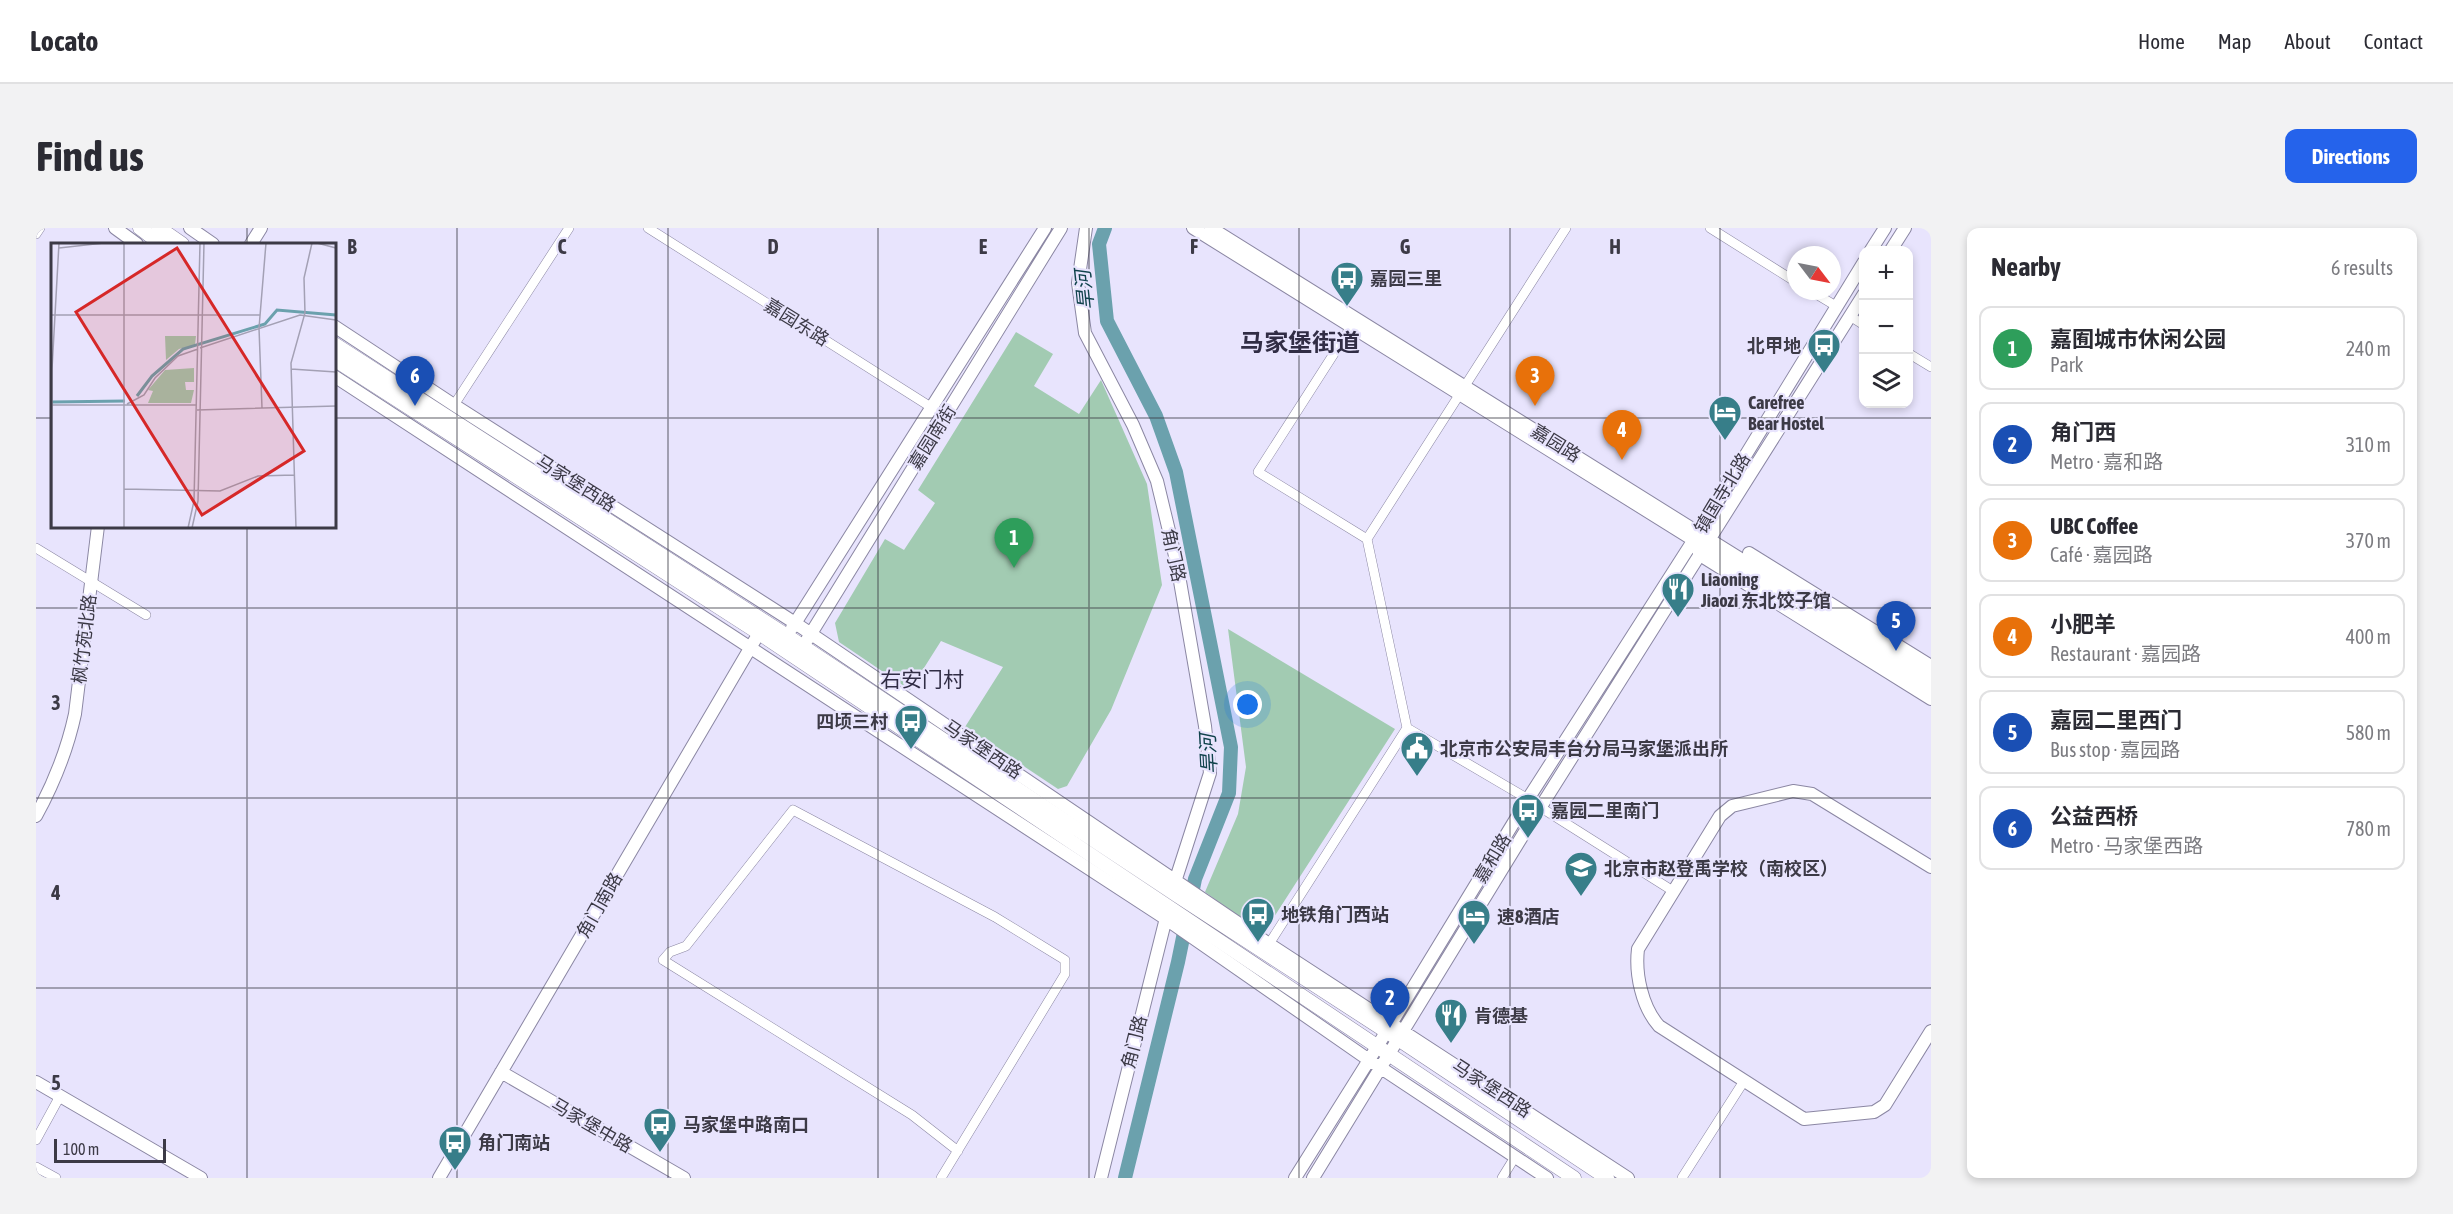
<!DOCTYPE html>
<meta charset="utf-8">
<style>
:root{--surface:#fff;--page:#f2f2f3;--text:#2b2b33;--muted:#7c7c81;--line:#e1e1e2;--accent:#2563eb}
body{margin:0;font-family:"Asap Condensed","Noto Sans SC",sans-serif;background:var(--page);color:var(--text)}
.controls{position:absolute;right:18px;top:18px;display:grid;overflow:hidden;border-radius:12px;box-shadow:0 3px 9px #0003}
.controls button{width:54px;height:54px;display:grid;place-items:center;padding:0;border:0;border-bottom:2px solid var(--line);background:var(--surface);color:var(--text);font:30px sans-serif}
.compass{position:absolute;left:1751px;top:18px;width:54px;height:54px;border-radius:50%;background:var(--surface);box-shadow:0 3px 9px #0003;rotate:122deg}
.scale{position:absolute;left:18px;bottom:15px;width:112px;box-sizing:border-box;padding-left:6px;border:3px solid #3c3a46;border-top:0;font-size:16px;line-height:21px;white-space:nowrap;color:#3c3a46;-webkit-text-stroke:4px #e8e4fd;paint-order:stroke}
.you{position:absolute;left:1212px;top:477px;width:21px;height:21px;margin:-15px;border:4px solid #fff;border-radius:50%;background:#1a73e8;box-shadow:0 0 0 9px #1a73e833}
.badge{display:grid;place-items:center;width:39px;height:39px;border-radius:50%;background:var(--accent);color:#fff;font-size:20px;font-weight:700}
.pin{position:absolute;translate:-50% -50px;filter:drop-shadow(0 2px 3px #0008)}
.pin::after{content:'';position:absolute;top:32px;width:21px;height:18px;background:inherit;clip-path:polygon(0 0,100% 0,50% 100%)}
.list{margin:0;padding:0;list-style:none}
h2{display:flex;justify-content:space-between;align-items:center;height:78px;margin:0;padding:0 24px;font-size:26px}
h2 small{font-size:20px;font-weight:400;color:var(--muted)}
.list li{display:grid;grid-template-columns:39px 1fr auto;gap:18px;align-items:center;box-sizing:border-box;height:84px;margin:0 12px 12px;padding:0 12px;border:2px solid var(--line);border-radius:12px}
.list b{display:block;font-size:22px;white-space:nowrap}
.list p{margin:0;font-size:20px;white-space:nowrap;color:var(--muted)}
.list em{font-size:20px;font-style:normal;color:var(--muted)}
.icon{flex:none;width:33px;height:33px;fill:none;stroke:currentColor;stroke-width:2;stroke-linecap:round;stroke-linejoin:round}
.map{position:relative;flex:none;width:1895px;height:950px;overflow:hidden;border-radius:12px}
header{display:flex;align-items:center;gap:36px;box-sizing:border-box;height:84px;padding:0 30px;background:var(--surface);border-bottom:2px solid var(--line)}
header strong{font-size:28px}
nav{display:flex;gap:33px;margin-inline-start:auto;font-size:21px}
.intro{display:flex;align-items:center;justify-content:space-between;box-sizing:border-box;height:144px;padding:0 36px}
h1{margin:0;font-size:42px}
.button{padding:15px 27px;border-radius:12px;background:var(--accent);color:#fff;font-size:21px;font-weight:700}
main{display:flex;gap:36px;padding:0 36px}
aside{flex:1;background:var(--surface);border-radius:12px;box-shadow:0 3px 9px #0003}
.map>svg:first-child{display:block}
</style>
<header>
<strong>Locato</strong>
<nav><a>Home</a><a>Map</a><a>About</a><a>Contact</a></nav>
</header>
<div class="intro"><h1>Find us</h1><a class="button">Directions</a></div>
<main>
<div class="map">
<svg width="1895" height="950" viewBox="0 0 1895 950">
<rect width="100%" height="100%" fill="#e8e4fd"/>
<!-- green -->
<path fill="#a2cbb2" d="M980,104L1017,126L998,158L1043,186L1065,152L1111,256L1126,357L1075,482L1031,558L1022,561L929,499L967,439L905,413L874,462L803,414L799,395L849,311L868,322L899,275L882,262Z
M1192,401L1359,501L1227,706L1169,664L1202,586L1210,539Z"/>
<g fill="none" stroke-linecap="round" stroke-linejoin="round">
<!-- river -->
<path stroke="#6ba1ad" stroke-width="14" d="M1069,0L1063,16L1071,93L1120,188L1140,244L1195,519L1193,565L1159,651L1142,734L1089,950"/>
<defs>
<path id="street" d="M612,0L909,188
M1674,0L1760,54
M0,6L4,0
M1775,63L1800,78
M1814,88L1828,97
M1315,99L1222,244L1331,311
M1872,125L1895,139
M418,177L533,0
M0,320L110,387
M1371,500L1492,571
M1504,579L1637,663
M1233,716L1371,500L1331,311L1530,0
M0,912L24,868
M0,939L20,950
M905,950L1029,746V732L959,689L757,582L650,718L634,724L627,732L876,887L922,923
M1466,950L1479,929
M1646,950L1708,853"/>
<path id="secondary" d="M79,0L101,16
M154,0L177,16
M1050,0L1042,55L1049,105L1097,197L1121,253L1141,336L1169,498L1174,545L1138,657
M1157,0L1895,460
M1175,0L1895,450
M215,16L225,0
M1835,22L1849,0
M1855,22L1869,0
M298,98L418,177L759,395L1233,716L1592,950
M298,148L1130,691L1333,832L1511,950
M1662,322L1664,327L1895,471
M1713,325L1895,438
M756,400L1009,0
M771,412L1025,0
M0,588C18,555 31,523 39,486L62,298
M1895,639L1776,566L1757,563L1696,578L1684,588L1602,721C1599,746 1606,779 1623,798L1768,891L1838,884L1849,877L1895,803
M465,844L648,950
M0,854L165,950
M403,950L723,405
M1065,950L1131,686
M1259,950L1333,832L1492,571L1657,313L1828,34
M1277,950L1487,607L1828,66"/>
<path id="primary" d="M104,0L125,16
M123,0L146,16
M298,116L751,408L1142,668L1362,811L1571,950
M298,131L723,405L1538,950"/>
</defs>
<!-- street casing -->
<use href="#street" stroke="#8b87a3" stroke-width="10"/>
<!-- secondary casing -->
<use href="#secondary" stroke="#8b87a3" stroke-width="14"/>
<!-- primary casing -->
<use href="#primary" stroke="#8b87a3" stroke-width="15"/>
<!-- street -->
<use href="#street" stroke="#fff" stroke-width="9"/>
<!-- secondary -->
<use href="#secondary" stroke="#fff" stroke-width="12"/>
<!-- primary -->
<use href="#primary" stroke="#fff" stroke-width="14"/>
</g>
<!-- grid -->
<path fill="none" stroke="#3c3a46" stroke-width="1.5" stroke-opacity="0.55" d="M211,0V16M421,0V950M632,0V950M842,0V950M1053,0V950M1263,0V950M1474,0V950M1684,0V950M0,190H16M298,190H1895M211,298V950M0,380H1895M0,570H1895M0,760H1895"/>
<!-- icons -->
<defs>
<symbol id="bus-pin" viewBox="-11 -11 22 30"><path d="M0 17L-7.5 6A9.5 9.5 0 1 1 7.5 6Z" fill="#377e89" stroke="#e8e4fd"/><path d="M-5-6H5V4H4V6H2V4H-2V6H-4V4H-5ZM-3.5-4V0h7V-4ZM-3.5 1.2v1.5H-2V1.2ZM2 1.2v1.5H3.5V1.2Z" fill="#fff"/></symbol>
<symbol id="hotel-pin" viewBox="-11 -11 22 30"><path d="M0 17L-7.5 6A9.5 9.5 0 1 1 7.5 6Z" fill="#377e89" stroke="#e8e4fd"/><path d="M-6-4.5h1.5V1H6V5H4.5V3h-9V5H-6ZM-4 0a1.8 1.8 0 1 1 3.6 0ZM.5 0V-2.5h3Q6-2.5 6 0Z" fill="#fff"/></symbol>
<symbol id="restaurant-pin" viewBox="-11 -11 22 30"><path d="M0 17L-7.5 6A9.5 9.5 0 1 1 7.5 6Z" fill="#377e89" stroke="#e8e4fd"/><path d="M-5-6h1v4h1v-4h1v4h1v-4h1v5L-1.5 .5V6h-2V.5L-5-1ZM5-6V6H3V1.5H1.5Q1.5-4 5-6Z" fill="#fff"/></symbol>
<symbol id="civic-pin" viewBox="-11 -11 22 30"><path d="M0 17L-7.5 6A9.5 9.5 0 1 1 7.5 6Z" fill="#377e89" stroke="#e8e4fd"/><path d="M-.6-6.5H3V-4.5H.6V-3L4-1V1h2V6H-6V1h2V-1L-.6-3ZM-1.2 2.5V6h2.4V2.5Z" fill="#fff"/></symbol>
<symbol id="school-pin" viewBox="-11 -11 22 30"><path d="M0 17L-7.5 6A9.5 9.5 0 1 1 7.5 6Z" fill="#377e89" stroke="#e8e4fd"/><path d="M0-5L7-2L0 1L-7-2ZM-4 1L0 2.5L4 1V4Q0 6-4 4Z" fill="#fff"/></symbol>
</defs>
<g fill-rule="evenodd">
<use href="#bus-pin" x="1292" y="31" width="38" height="52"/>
<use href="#bus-pin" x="1769" y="98" width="38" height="52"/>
<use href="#hotel-pin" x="1670" y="165" width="38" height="52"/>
<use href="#restaurant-pin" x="1623" y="342" width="38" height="52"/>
<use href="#bus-pin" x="856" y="474" width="38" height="52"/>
<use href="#civic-pin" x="1362" y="501" width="38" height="52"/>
<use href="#bus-pin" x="1473" y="563" width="38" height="52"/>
<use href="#school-pin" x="1526" y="621" width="38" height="52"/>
<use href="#bus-pin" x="1203" y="667" width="38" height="52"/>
<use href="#hotel-pin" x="1419" y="669" width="38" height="52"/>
<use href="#restaurant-pin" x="1396" y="768" width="38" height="52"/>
<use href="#bus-pin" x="605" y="877" width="38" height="52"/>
<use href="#bus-pin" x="400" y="895" width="38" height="52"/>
</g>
<g text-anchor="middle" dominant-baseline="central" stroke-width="4.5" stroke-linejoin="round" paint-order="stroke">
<!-- poi labels -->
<g font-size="18" font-weight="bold" fill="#3c3a46" stroke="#e8e4fd" text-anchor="start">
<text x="1334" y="50">嘉园三里</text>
<text x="1765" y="117" text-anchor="end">北甲地</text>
<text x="1712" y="174">Carefree<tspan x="1712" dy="21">Bear Hostel</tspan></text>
<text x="1665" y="351">Liaoning<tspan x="1665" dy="21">Jiaozi 东北饺子馆</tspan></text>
<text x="852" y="493" text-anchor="end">四顷三村</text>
<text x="1404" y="520">北京市公安局丰台分局马家堡派出所</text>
<text x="1515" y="582">嘉园二里南门</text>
<text x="1568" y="640">北京市赵登禹学校（南校区）</text>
<text x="1245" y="686">地铁角门西站</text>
<text x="1461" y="688">速8酒店</text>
<text x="1438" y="787">肯德基</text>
<text x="647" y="896">马家堡中路南口</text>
<text x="442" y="914">角门南站</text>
</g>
<!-- street labels -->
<g font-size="18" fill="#3c3a46" stroke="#e8e4fd">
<text transform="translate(761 94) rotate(32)">嘉园东路</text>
<text transform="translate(896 209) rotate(-58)">嘉园南街</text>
<text transform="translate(1520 215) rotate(32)">嘉园路</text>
<text transform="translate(540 255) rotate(32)">马家堡西路</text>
<text transform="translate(1686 265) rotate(-59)">镇国寺北路</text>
<text transform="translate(1138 327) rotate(78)">角门路</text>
<text transform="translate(48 411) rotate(-83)">枫竹苑北路</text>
<text transform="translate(947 521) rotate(34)">马家堡西路</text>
<text transform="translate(1456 630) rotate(-59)">嘉和路</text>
<text transform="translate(563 677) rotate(-60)">角门南路</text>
<text transform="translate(1098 814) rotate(-76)">角门路</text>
<text transform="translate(1456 860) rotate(33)">马家堡西路</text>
<text transform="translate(556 897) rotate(30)">马家堡中路</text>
</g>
<!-- water labels -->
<g font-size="20" font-style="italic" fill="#11434c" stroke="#e8e4fd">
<text transform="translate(1048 62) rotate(-96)">旱河</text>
<text transform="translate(1172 526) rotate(-93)">旱河</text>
</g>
<!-- quarter labels -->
<g font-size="21" fill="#312d45" stroke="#e8e4fd">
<text x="886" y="451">右安门村</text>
</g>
<!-- district labels -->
<g font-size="24" font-weight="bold" fill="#312d45" stroke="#e8e4fd">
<text x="1264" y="114">马家堡街道</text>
</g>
</g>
<!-- overview -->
<g transform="translate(15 15)">
<rect width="285" height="285" fill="#e8e4fd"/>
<path d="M114,93H145L144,102L128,106L115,117ZM143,125V139H134L135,147H143L140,160H97L102,148L97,147L114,127Z" fill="#a2cbb2"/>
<path fill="none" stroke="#6ba1ad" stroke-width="3" d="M86,153L101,133L132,106L214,81L226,67L285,72M1,159L74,158"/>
<path fill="none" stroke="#a3a0b4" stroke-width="1.5" d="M73,0V285M266,0L285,5M8,5L53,0M0,72H209M149,105L249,72L285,77M240,126L285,129M76,161L93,152L104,135L127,113L147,106M0,162H145M211,165L208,85L215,0M146,167L285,163M73,246L169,248L207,233L243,232M1,285V126L8,0M137,285L143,258L149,0M141,285L147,258L153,0M245,285L240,120L254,70L253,35L261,0"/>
<path fill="#d62828" fill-opacity="0.15" stroke="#d62828" stroke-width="3" d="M126,5L253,208L151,272L25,69Z"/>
<rect width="285" height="285" fill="none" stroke="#3c3a46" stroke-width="3"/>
</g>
<g font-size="20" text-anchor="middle" font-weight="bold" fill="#3c3a46" stroke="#e8e4fd" stroke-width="4.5" stroke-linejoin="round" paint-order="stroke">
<text x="316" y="26">B</text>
<text x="526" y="26">C</text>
<text x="737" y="26">D</text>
<text x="947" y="26">E</text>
<text x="1158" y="26">F</text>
<text x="1369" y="26">G</text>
<text x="1579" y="26">H</text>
<text x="20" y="482">3</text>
<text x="20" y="672">4</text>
<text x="20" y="862">5</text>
</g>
</svg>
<div class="controls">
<button>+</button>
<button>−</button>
<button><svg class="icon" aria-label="layers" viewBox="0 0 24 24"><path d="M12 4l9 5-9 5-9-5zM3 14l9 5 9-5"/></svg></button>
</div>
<svg class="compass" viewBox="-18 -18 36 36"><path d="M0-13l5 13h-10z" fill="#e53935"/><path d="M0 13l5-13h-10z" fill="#7c7c81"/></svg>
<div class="scale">100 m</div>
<div class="you"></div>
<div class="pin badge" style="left:978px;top:340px;background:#2e9e5b">1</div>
<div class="pin badge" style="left:1354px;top:800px;background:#1a4fb4">2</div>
<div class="pin badge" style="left:1499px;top:178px;background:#e8710a">3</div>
<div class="pin badge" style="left:1586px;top:232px;background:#e8710a">4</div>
<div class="pin badge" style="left:1860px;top:423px;background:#1a4fb4">5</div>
<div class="pin badge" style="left:379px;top:178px;background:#1a4fb4">6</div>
</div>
<aside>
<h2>Nearby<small>6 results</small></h2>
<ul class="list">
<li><span class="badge" style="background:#2e9e5b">1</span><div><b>嘉囿城市休闲公园</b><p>Park</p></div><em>240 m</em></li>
<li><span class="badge" style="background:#1a4fb4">2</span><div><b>角门西</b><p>Metro · 嘉和路</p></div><em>310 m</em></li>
<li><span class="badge" style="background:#e8710a">3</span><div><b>UBC Coffee</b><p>Café · 嘉园路</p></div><em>370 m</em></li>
<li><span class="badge" style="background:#e8710a">4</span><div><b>小肥羊</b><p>Restaurant · 嘉园路</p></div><em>400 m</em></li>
<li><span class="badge" style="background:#1a4fb4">5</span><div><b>嘉园二里西门</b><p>Bus stop · 嘉园路</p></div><em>580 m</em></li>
<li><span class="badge" style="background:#1a4fb4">6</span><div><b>公益西桥</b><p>Metro · 马家堡西路</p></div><em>780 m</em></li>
</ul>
</aside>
</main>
